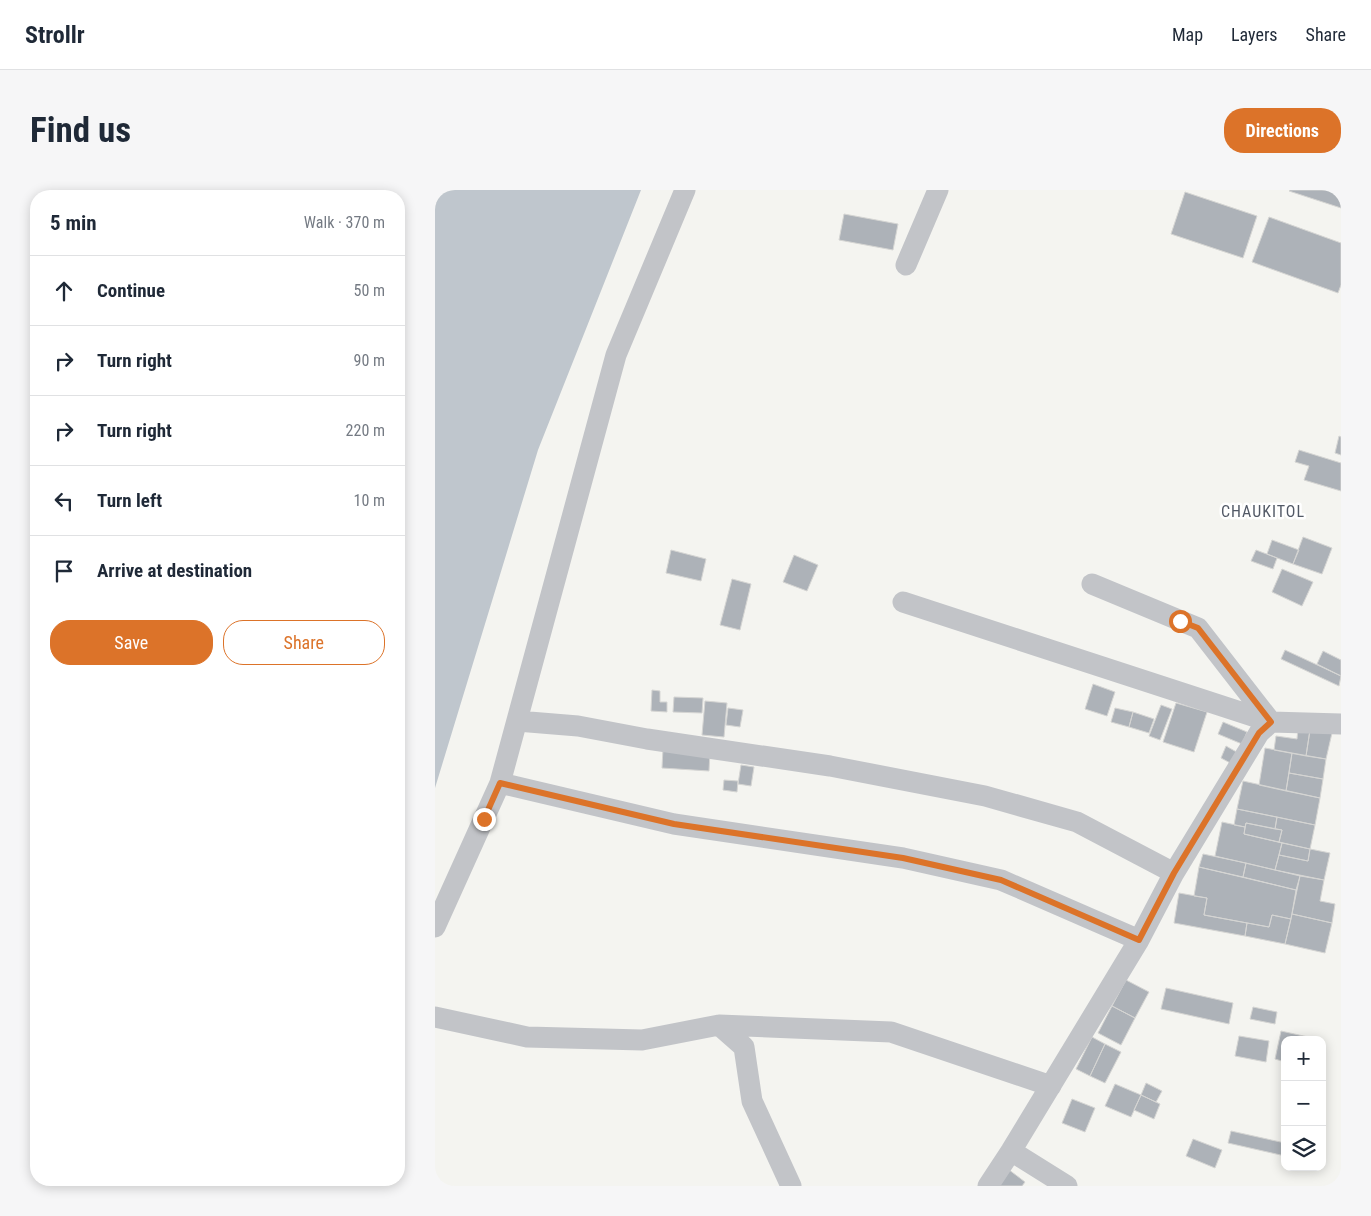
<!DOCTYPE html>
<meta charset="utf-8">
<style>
:root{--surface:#fff;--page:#f6f6f7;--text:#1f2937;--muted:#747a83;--line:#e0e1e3;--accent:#dc7329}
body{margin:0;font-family:"Roboto Condensed",sans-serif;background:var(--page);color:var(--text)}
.controls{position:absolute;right:15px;bottom:15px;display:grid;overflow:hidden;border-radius:10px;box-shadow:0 2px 12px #0003}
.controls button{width:45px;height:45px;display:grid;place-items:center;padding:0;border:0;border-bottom:1px solid var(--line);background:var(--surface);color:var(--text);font:25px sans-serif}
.stop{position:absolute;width:15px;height:15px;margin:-11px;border:4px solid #dc7329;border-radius:50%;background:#fff}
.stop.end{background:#dc7329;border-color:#fff;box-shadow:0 1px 5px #0008}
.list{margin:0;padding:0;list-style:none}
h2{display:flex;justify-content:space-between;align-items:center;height:65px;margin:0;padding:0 20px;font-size:21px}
h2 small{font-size:16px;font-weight:400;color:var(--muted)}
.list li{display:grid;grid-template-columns:32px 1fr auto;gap:15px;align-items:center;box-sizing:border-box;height:70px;padding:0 20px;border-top:1px solid var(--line)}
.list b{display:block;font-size:19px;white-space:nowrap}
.list em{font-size:16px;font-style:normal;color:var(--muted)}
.actions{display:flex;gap:10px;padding:15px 20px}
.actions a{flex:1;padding:11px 0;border:1px solid var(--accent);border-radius:20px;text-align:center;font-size:18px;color:var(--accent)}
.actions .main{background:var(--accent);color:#fff}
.icon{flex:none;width:28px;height:28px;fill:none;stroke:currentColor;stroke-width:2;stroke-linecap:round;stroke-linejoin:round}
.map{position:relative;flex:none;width:906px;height:996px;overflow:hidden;border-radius:20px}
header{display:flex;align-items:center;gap:30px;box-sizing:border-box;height:70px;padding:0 25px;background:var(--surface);border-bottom:1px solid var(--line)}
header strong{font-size:24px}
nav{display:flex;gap:28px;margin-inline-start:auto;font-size:18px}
.intro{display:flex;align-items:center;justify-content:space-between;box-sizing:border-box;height:120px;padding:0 30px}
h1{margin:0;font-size:35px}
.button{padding:12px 22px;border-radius:20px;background:var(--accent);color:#fff;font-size:18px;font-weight:700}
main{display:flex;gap:30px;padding:0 30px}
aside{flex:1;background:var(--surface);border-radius:20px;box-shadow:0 2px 12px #0003}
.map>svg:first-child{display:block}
</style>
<header>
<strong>Strollr</strong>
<nav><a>Map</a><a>Layers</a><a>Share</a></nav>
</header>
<div class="intro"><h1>Find us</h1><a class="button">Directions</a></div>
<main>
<aside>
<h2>5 min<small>Walk · 370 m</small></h2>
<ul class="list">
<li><svg class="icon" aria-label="ahead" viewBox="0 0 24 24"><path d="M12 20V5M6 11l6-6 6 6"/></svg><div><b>Continue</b></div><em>50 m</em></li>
<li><svg class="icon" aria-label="right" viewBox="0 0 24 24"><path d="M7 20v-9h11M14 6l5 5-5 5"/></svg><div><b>Turn right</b></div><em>90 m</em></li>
<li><svg class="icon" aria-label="right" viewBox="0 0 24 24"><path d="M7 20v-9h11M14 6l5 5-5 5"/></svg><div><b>Turn right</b></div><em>220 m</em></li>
<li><svg class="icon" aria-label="left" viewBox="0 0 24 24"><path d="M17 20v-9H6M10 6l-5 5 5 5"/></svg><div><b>Turn left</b></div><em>10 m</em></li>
<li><svg class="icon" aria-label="arrive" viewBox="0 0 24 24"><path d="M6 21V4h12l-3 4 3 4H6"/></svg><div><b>Arrive at destination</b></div></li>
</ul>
<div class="actions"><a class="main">Save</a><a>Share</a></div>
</aside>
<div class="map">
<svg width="906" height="996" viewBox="0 0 906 996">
<rect width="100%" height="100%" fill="#f4f4f0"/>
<!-- water -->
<path fill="#bfc6cd" d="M0,0H206L103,260L0,598Z"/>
<!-- building -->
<path fill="#adb2b8" stroke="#d5d5d3" d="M855,0H906V18L854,1Z
M750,2L822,26L808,68L736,44Z
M409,24L463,34L458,60L404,50Z
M834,27L906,53V95L903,103L817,72Z
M904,246L906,247V265L900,263Z
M864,260L906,273V301L869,290L874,276L860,272Z
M868,347L897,358L887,384L858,374Z
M837,350L864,360L858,374L832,364Z
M236,360L271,369L266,391L231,383Z
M821,360L842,368L838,379L816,371Z
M359,365L383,375L372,401L348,392Z
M847,379L878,392L867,416L837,402Z
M297,389L316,394L305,440L285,435Z
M850,460L906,486L904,496L846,469Z
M888,461L906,470V486L882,474Z
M658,494L680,502L672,526L650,519Z
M217,500L225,501V512H232V522L216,521Z
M239,507L268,508L267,523L238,522Z
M270,511L292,513L289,547L267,545Z
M741,513L772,522L759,562L728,552Z
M726,515L737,519L725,550L714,546Z
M293,518L308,520L305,537L291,535Z
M680,518L698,522L694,537L676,532Z
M698,522L719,529L714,543L694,537Z
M788,532L812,542L807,554L783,544Z
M863,538L875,540L871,566L839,560L841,546L862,549Z
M875,540L897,543L891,569L871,566Z
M791,556L805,564L799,575L786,568Z
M228,558L275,562L274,581L227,578Z
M830,558L857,563L851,601L824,595Z
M857,563L891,569L888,589L854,583Z
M306,575L319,577L316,596L303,594Z
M854,583L888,589L885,608L851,601Z
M289,590L303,591L302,602L288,600Z
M808,591L885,608L880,635L802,619Z
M802,619L842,627L840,639L811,633L810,637L799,635Z
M842,627L880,635L875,659L844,652L847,640L840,639Z
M787,632L810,637L809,644L847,653L840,680L780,666Z
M811,633L847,640L844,652L809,644Z
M847,653L875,659L873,671L844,665Z
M875,659L895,663L889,690L840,680L844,665L873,671Z
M768,664L811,673L808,687L764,677Z
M811,673L865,686L861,700L808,687Z
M764,677L861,700L856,729L837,725L834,737L769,725L772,708L759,706Z
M865,686L889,690L885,711L900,714L897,733L857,724Z
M744,703L772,708L769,725L812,733L810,746L739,733Z
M857,724L897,733L890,763L850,754Z
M837,725L856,729L850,754L810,746L812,733L834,737Z
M691,790L714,802L700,828L677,816Z
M731,798L798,813L794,834L726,819Z
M677,816L700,828L686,855L663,843Z
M818,817L842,822L840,834L815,829Z
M846,841L873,847L872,850H850V872L840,869Z
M804,846L834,851L831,872L800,866Z
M657,847L670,854L655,886L641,879Z
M670,854L686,862L670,893L655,886Z
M711,893L727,901L721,912L706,905Z
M680,894L706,905L696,927L670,916Z
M706,905L725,914L719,929L699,920Z
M637,909L660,918L650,942L627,933Z
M796,941L850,953V966L793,953Z
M758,949L787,960L780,978L751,966Z
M573,979L590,992L587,996H564Z"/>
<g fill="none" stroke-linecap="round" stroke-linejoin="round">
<!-- street -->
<path stroke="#c2c4c8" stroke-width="21" d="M471,75L503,0
M657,394L763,438L836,532
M468,412L836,532
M82,531L143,536L212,549L395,576L550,606L642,632L739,683
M65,593L239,634L468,668L566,690L704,750
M0,737L65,593L181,165L250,0
M0,827L92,847L207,850L284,835L309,857L317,911L356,996
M284,835L456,842L616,896
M576,961L632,996
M553,996L576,961L704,750L739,683L824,543L836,532L906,534"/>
</g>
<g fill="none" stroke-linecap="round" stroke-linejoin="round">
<!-- route -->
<path stroke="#dc7329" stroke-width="6" d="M49,629L65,593L239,634L468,668L566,690L704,750L739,683L824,543L836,532L763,438L745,431"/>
</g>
<g text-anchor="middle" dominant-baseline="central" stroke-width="5" stroke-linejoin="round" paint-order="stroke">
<!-- neighbourhood labels -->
<g font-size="16" letter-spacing="1" fill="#525966" stroke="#fff">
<text x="828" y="321">CHAUKITOL</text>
</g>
</g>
</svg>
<div class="controls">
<button>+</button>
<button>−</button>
<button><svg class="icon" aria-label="layers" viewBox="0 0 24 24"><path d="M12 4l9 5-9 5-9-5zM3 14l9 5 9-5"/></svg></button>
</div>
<div class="stop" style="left:745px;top:431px"></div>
<div class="stop end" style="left:49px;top:629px"></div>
</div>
</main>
